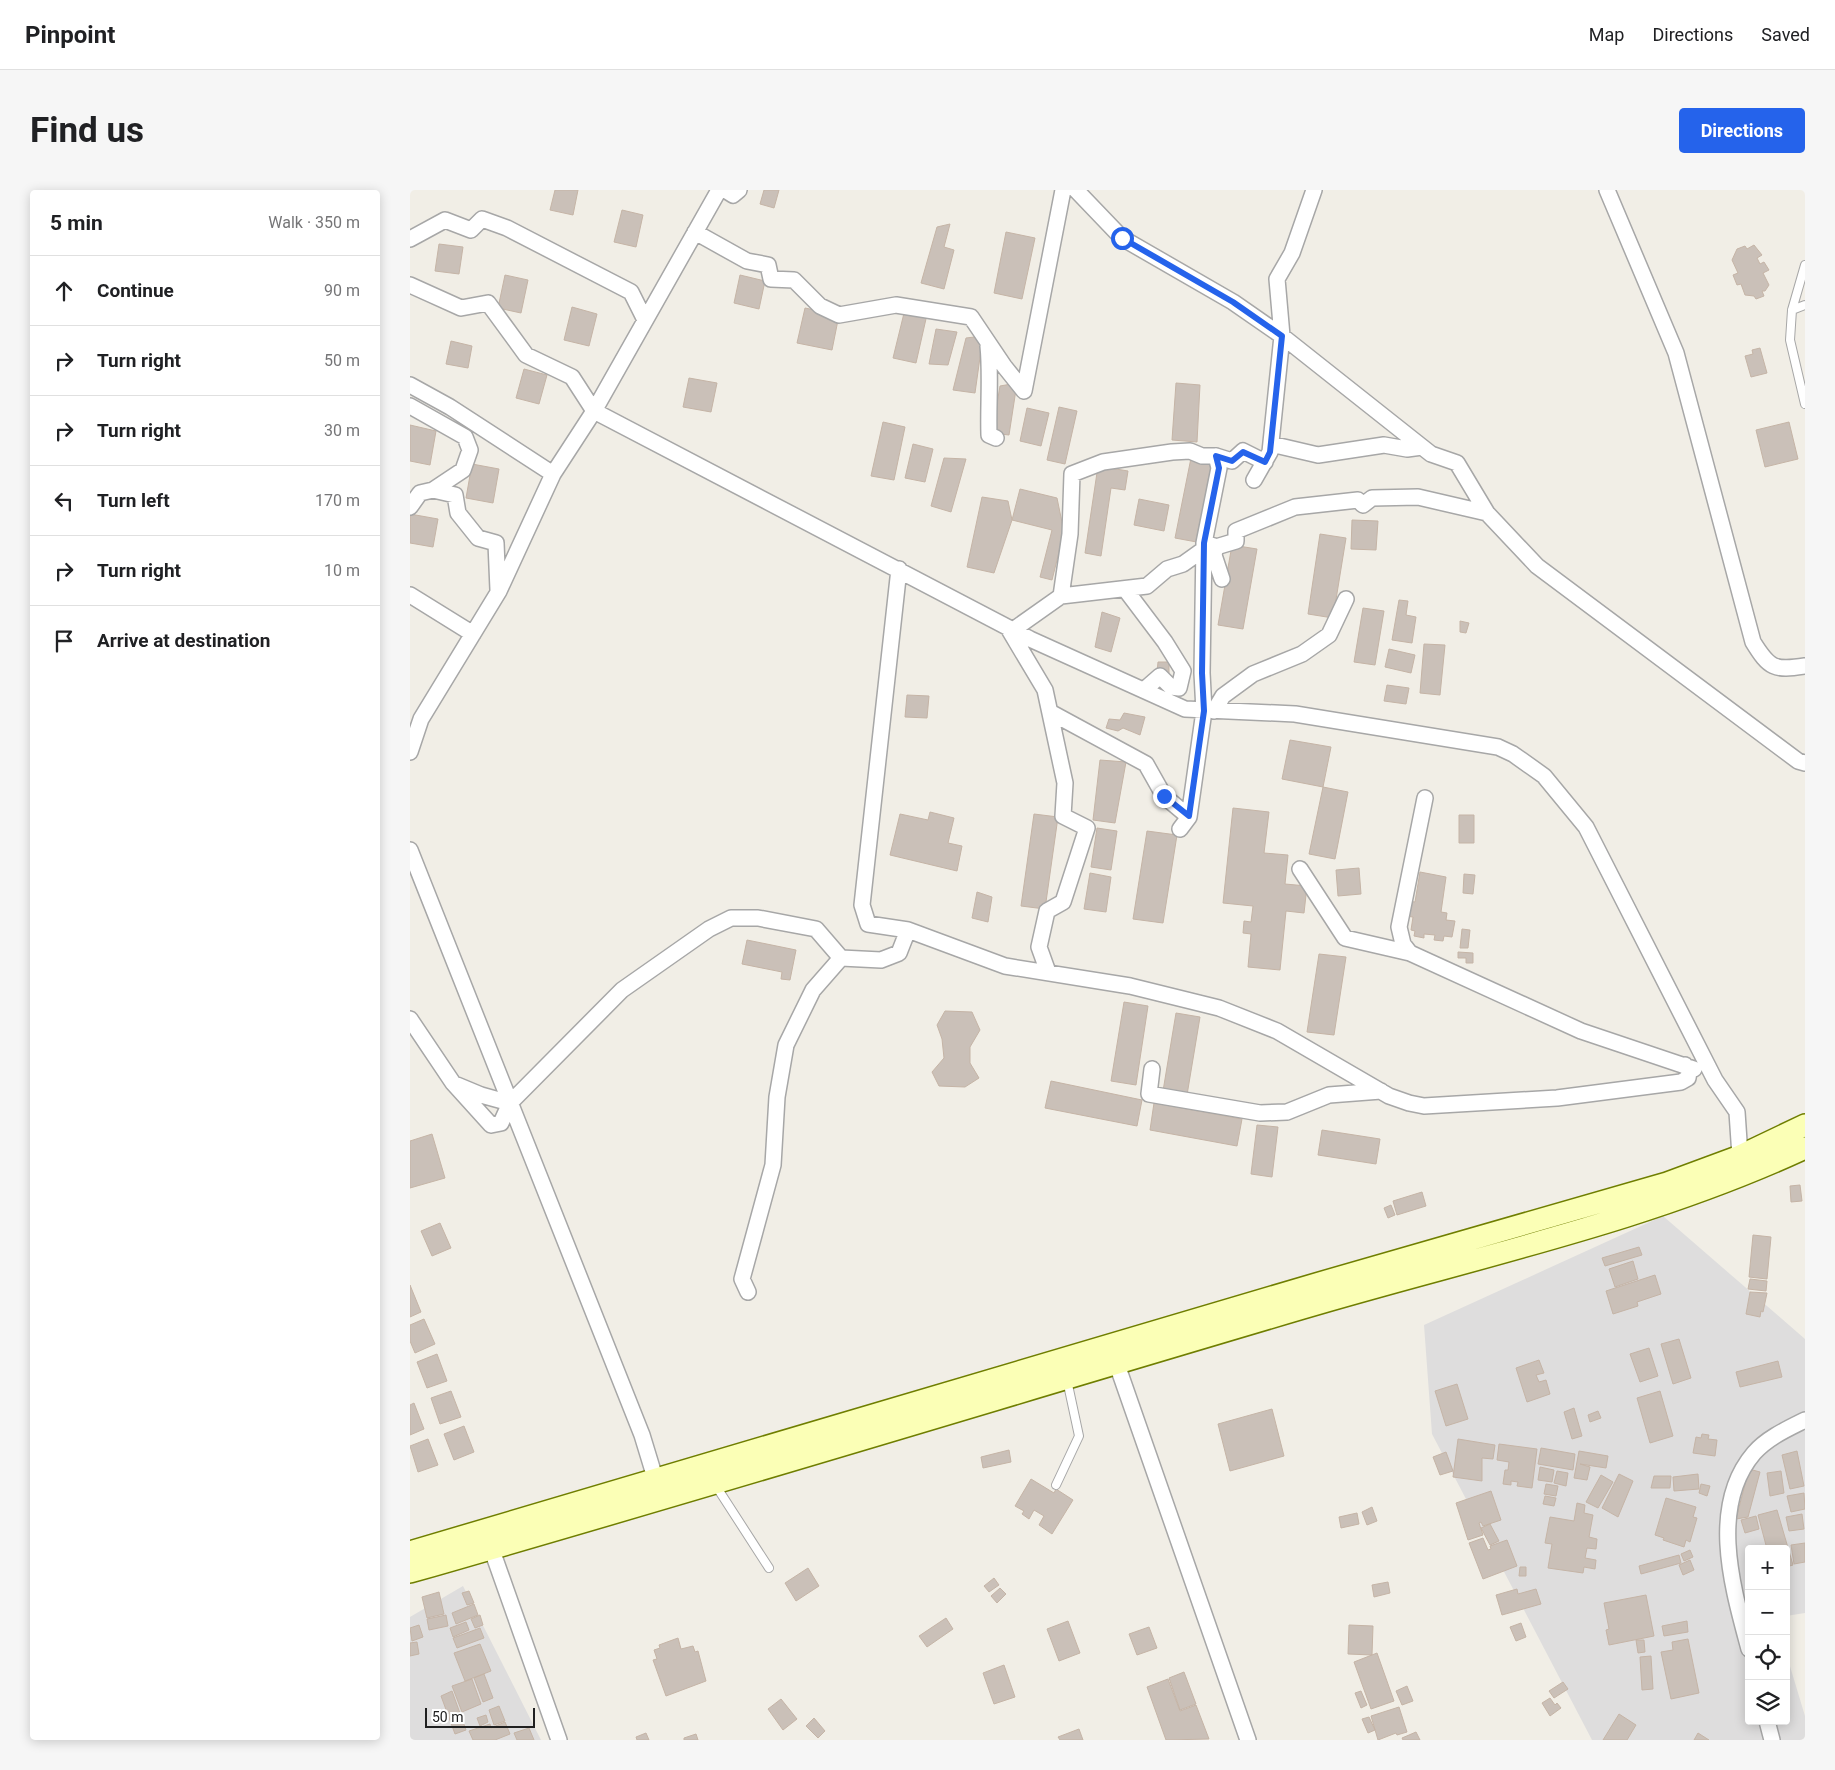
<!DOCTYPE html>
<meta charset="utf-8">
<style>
:root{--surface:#fff;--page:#f6f6f6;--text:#202124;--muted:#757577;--line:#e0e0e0;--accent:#2563eb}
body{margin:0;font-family:Roboto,sans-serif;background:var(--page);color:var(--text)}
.controls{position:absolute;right:15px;bottom:15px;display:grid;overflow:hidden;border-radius:5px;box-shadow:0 2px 12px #0003}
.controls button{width:45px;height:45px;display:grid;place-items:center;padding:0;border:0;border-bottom:1px solid var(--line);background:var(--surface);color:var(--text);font:25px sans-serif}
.scale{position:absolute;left:15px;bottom:12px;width:110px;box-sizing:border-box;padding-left:5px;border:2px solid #202020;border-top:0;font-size:14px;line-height:18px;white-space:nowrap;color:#202020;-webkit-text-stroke:4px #fff;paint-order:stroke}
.stop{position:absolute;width:15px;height:15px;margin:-11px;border:4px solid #2563eb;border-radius:50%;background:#fff}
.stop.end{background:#2563eb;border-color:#fff;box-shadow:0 1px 5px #0008}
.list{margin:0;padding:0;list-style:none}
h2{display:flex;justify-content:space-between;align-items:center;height:65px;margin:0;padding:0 20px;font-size:21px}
h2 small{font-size:16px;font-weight:400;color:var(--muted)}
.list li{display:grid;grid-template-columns:32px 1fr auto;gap:15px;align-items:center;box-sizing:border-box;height:70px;padding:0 20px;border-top:1px solid var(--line)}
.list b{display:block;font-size:19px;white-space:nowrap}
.list em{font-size:16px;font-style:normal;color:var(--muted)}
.icon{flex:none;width:28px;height:28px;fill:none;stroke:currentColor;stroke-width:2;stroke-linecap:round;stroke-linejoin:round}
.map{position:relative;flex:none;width:1395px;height:1550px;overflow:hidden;border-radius:5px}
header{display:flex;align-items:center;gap:30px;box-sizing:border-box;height:70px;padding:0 25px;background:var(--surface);border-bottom:1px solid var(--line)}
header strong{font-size:24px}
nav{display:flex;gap:28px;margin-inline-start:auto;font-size:18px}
.intro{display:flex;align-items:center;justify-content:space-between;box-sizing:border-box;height:120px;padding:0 30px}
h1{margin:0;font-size:35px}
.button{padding:12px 22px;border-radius:5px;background:var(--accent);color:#fff;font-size:18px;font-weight:700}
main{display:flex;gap:30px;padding:0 30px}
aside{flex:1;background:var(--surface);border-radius:5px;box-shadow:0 2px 12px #0003}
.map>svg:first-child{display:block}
</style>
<header>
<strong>Pinpoint</strong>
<nav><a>Map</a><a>Directions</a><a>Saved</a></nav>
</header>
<div class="intro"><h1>Find us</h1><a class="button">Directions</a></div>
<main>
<aside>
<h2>5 min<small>Walk · 350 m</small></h2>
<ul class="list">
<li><svg class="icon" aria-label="ahead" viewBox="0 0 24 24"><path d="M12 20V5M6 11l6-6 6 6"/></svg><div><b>Continue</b></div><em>90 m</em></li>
<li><svg class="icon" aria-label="right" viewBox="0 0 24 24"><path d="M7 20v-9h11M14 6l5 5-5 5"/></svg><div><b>Turn right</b></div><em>50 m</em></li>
<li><svg class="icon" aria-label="right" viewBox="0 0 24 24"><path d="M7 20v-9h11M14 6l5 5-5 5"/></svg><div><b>Turn right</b></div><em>30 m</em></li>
<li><svg class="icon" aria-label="left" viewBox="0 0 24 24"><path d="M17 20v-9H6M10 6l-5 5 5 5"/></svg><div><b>Turn left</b></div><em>170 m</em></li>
<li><svg class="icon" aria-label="right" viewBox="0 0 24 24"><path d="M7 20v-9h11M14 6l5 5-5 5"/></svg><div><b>Turn right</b></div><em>10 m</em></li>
<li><svg class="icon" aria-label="arrive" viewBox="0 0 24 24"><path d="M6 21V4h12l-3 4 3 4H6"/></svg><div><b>Arrive at destination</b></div></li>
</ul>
</aside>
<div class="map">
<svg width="1395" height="1550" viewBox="0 0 1395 1550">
<rect width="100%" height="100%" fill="#f1eee6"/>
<!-- residential -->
<path fill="#dedddd" d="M1253,1026L1395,1149V1423L1376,1426V1359H1339V1531H1376V1463L1395,1526V1550H1182L1022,1244L1014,1135Z
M53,1396L131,1550H0V1427Z"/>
<!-- building -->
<path fill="#cac0b8" stroke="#c5b4a6" d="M145,0H168L163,25L140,20Z
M354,0H369L364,18L350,14Z
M212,20L233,25L226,57L204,52Z
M540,34L534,57L544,60L534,99L511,93L527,37Z
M596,42L625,48L612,109L584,103Z
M29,54L53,57L49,84L25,81Z
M1344,55L1352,65L1347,68L1350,74L1354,72L1359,80L1353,83L1359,95L1355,101H1352L1354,106L1346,109L1344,106L1335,105L1331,94L1327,95L1323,85L1328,83L1322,70L1327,59L1335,56L1337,59Z
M95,85L118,90L111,123L88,118Z
M330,85L355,91L349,119L324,113Z
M496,115L518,120L506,173L483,168Z
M162,117L187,124L179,156L154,150Z
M395,118L429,125L422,160L387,153Z
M526,139L547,142L538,175L519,174Z
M573,146L565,203L543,200L556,148Z
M41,151L62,156L58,178L36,174Z
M1350,158L1357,183L1341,187L1335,166L1343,164L1342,160Z
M114,179L137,185L129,214L106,208Z
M279,188L307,193L301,222L273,217Z
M607,193L599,245L582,243L590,196Z
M766,193L790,195L787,252L762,250Z
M649,217L667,221L655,274L637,270Z
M617,218L639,223L631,256L610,251Z
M473,232L495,237L484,290L461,286Z
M1379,232L1388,269L1355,277L1346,240Z
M0,235L26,241L20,275L0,271Z
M503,254L523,259L515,292L495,288Z
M534,268L556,269L541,322L521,316Z
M781,268L807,274L792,353L765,348Z
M62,274L89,279L83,313L56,308Z
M688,276L718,281L715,300L701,298L691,366L675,363Z
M610,299L647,308L654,342L642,390L630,387L642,340L602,330Z
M572,307L598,311L602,330L584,383L557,377Z
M729,309L759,315L754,341L724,335Z
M0,324L28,329L23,357L0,353Z
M942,330L968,331L966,360L941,359Z
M910,344L936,348L923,428L898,424Z
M822,355L847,359L833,439L808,435Z
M989,410L998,411L996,425L1006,427L1002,453L982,450Z
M953,418L974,421L965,475L944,472Z
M692,422L710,428L701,462L685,457Z
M1050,431L1059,433L1056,443L1050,442Z
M1014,454L1035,455L1030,505L1010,503Z
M979,459L1005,465L1001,483L975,477Z
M748,472H759V483H747Z
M977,495L999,498L996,514L974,511Z
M497,505L519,506L517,528L495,527Z
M714,523L735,527L730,545L713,538L708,541L696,538L699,529L710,530Z
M880,550L921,557L913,597L872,589Z
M690,570L716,572L705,633L683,630Z
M913,597L938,602L925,669L899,664Z
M823,618L859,622L854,663L878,665L875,694L897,696L894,723L876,721L870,780L838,777L841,744L833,743L834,731L841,732L843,716L813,713Z
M520,622L544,628L538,653L552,656L547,681L480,665L490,624L518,630Z
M624,624L648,627L635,719L611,716Z
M1049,625H1064V653H1049Z
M687,638L707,641L701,680L681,677Z
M737,641L767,645L753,733L723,729Z
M949,678L951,704L928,706L926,680Z
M1010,682L1036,687L1031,722L1037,723L1036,730L1045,731L1042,747L1034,746L1033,751L1024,750L1025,745L1014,744V748L1004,746L1005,741L1001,740L1003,727L995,726L997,711L1005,712Z
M680,683L701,687L696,722L674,719Z
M1054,684L1065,685L1063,704L1053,703Z
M567,702L582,707L578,732L562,728Z
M1052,739L1060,740L1058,758H1050Z
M337,750L386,760L380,790L371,789L372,782L332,774Z
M1048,762L1063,763V773H1056V768H1048Z
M909,764L936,767L924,845L897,842Z
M714,812L738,816L726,895L701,891Z
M535,821L562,822L570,840L560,857V873L569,888L555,897L529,896L522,882L534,868L532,849L527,835Z
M766,823L790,827L777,905L753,901Z
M641,891L732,910L727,936L635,918Z
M744,913L832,929L827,956L740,940Z
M847,935L868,937L862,987L841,984Z
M912,940L970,949L966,974L908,965Z
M22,944L35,988L0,998V951Z
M1390,995L1392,1011L1381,1012L1380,996Z
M1012,1002L1016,1016L987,1025L983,1011Z
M981,1015L985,1025L978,1028L974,1018Z
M30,1033L41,1058L22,1066L11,1041Z
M1343,1045L1361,1047L1357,1089L1339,1087Z
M1229,1057L1232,1065L1195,1076L1192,1068Z
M1223,1071L1228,1089L1205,1097L1199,1079Z
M1245,1085L1251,1104L1227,1112L1228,1116L1203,1124L1196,1101Z
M1340,1089L1357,1091L1356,1101L1338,1099Z
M0,1095L11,1122L0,1127Z
M1340,1102L1357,1103L1353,1122L1351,1121L1350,1127L1336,1124Z
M14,1129L25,1154L5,1163L0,1151V1135Z
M1269,1149L1281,1188L1263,1194L1251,1154Z
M1239,1158L1248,1186L1230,1192L1220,1164Z
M27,1164L37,1191L17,1198L7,1172Z
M1129,1170L1134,1183L1126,1185L1129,1192L1136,1190L1140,1204L1117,1212L1106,1178Z
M1368,1171L1372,1187L1330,1197L1326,1182Z
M1047,1194L1058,1229L1036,1236L1025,1201Z
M41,1201L51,1227L30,1234L21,1208Z
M1250,1201L1263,1246L1240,1253L1227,1208Z
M4,1213L14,1239L0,1245V1215Z
M1164,1218L1172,1246L1162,1249L1154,1222Z
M862,1219L874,1266L820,1281L808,1234Z
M1188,1221L1191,1228L1180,1232L1178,1225Z
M54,1236L64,1262L44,1270L34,1244Z
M1292,1244L1299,1245L1298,1249L1307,1250L1305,1266L1283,1263L1286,1247L1291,1248Z
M18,1249L28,1275L8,1282L0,1256Z
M1048,1249L1085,1255L1083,1269L1072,1268V1291L1043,1287Z
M1089,1254L1127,1259L1122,1298L1107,1296L1108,1292L1101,1291V1295L1093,1294L1095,1280H1098L1099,1272L1087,1270Z
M1131,1258L1165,1264L1163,1280L1128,1274Z
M599,1260L601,1272L573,1278L571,1267Z
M1169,1261L1198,1266L1196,1278L1170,1274L1180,1277L1177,1290L1164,1288Z
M1387,1261L1394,1296L1380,1299L1372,1265Z
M1036,1262L1043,1281L1030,1285L1023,1267Z
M1130,1277L1144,1280L1142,1292L1128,1290Z
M1339,1279L1350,1282L1338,1327L1326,1329Z
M1147,1281L1158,1283L1156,1296L1144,1293Z
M1371,1281L1374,1303L1360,1306L1357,1283Z
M1209,1284L1223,1291L1208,1327L1192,1318Z
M1288,1284L1289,1299L1264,1301L1263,1287Z
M1191,1285L1203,1292L1188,1318L1176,1312Z
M1244,1286H1261L1260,1298H1241Z
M621,1289L644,1303L646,1299L663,1310L642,1344L629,1335L634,1326L624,1320L619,1329L612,1324L614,1321L605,1316Z
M1136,1294L1148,1296L1146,1306L1134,1304Z
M1291,1294L1300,1296L1297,1306L1289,1303Z
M1081,1301L1091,1330L1073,1336L1071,1332L1069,1333L1073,1345L1058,1350L1046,1313Z
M1394,1303L1395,1319L1381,1322L1377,1306Z
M1135,1306L1146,1308L1144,1316L1133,1314Z
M1256,1308L1286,1317L1283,1327L1287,1328L1280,1352L1276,1350L1274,1357L1253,1350L1254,1348L1245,1345Z
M1167,1313L1175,1315L1174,1323L1183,1325L1179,1347L1187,1349L1186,1359L1177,1358L1175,1368L1186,1370L1185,1379L1174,1377L1173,1383L1138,1378L1142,1354L1135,1353L1140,1327L1164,1331Z
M962,1317L967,1331L957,1335L952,1322Z
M1367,1320L1383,1375L1376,1377V1359H1357L1348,1325Z
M947,1323L949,1334L931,1338L929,1327Z
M1392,1324L1394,1339L1379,1341L1376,1327Z
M1346,1326L1349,1339L1335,1343L1331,1330Z
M1080,1334L1089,1351L1080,1355L1071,1338Z
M1073,1348L1078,1360L1081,1359L1080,1356L1097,1350L1107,1376L1073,1389L1059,1353Z
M1395,1353V1372L1384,1374L1381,1355Z
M1280,1360L1283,1367L1274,1371L1271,1364Z
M1269,1365L1271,1373L1231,1384L1229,1376Z
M1280,1370L1284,1380L1273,1385L1269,1375Z
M1110,1377H1116V1386H1109Z
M398,1378L409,1396L386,1411L375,1393Z
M584,1388L589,1395L579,1402L574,1396Z
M978,1392L980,1403L964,1407L962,1395Z
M590,1398L596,1404L587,1413L581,1406Z
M1107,1399L1108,1404L1126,1399L1131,1414L1092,1425L1086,1405Z
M59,1401L64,1413L57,1415L52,1403Z
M29,1402L34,1424L17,1428L12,1407Z
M1236,1405L1244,1446L1199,1455L1196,1440L1199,1439L1194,1413Z
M64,1414L68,1425L46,1434L42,1423Z
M36,1425L38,1436L19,1440L17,1429Z
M70,1425L73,1435L65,1438L61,1429Z
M536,1428L543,1439L517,1457L509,1446Z
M658,1431L670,1463L649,1471L637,1439Z
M1277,1431L1278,1442L1254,1446L1252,1436Z
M56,1432L59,1440L43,1447L40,1438Z
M1111,1433L1116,1447L1106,1451L1100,1437Z
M9,1435L13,1447L2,1451L0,1438Z
M939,1435L963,1436L962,1465L938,1464Z
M739,1437L747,1458L727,1465L719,1444Z
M70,1438L74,1448L47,1458L43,1448Z
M268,1448L271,1459L283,1456L285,1462L288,1461L296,1491L256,1506L243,1470L247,1469L244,1460L250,1458L249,1455Z
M1278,1449L1289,1503L1261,1509L1251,1462L1263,1460L1262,1452Z
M1226,1450H1234L1235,1462L1228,1463Z
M7,1452L9,1464L0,1466V1453Z
M70,1454L81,1481L55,1491L44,1463Z
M967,1463L984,1511L961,1519L944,1472Z
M1241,1466L1243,1499L1232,1500L1230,1467Z
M594,1475L605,1507L584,1514L573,1483Z
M774,1482L786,1514L770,1520L759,1488Z
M74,1484L83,1508L73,1512L64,1488Z
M62,1489L71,1514L52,1522L42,1496Z
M758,1489L770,1521L786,1515L799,1549L756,1550L737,1497Z
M1153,1492L1158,1499L1144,1508L1139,1501Z
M997,1496L1003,1511L992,1515L986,1501Z
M42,1501L56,1540L45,1544L31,1506Z
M951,1501L957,1515L951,1518L945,1503Z
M1140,1508L1145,1515L1147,1513L1151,1518L1140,1526L1132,1513Z
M371,1509L387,1529L373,1540L358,1519Z
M89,1516L95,1531L84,1535L79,1520Z
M989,1517L997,1542L987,1545L986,1543L968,1550L961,1526Z
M1209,1524L1226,1535L1217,1550H1193Z
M76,1525L78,1532L70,1536L67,1528Z
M959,1527L965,1540L958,1543L952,1529Z
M404,1528L415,1541L408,1548L396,1536Z
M95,1532L100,1544L85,1550H63L59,1541L80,1534L81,1538Z
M119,1538L124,1550H107L104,1543Z
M669,1539L673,1550H650L648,1547Z
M1006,1542L1010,1550H993L992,1548Z
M236,1543L239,1550H227L226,1547Z
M1288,1543L1299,1550H1284Z
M286,1544L288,1550H274V1548Z"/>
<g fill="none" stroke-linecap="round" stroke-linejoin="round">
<defs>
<path id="service" d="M1395,75L1382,120L1380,150L1395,214
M1382,120L1395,115
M646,1295L669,1246L657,1190
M306,1296L359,1378"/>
<path id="minor" d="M315,0L323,5L329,0
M666,0L712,48L823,112L872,146L1021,264L1047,273L1077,323
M1197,0L1266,163L1343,452C1359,478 1364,481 1395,476
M285,42L337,71L358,75L361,89L384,90L410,116L429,125L486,115L561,127L594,176L614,201L653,0
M0,49L35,30L61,40L72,29L97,38L221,102L235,130
M0,95L51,118L78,113L116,165L162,187L184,221L620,449L775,519L885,524L1088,557L1103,564L1134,586L1176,637L1305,890L1327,922L1330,966
M578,156C581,186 578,215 579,245L586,248
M0,195L40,217L143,284
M0,216L55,247L60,260L53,280L23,300
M861,254L908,265L974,255L997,259L1012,257
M844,290L860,262L872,146L867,89L882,63L904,0
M0,317L10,303L23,300L45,305L48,323L68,348L86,353L88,400
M804,356L794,353L809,278L806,266
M489,379L452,715L458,734L498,740L595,776L720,796L809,818L867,841L979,906L999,913L1014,916L1147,908L1271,892L1278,888L1279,882L1275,875
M812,389L804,365L806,357L826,351V341L885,317L948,310L953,315L962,308L1008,307L1077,323L1127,376L1388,571L1395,573
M715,399L755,452L773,481L769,498L761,497L750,486L734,500
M0,405L63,444
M651,406L737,396L757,379L773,374L794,359
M598,438L635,500L655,593L653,626L677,638L653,712L637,721L629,757L638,782
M603,440L651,406L660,344L662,284L693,272L762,262L780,261L792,266H806L822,271L833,261L855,272
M804,521L813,506L843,484L892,464L919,445L936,409
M640,522L736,574L754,606L779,627L770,639
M0,562L11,529L89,401L143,284L184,221L309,0
M1015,608L989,737L993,754L1000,763L1171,841L1284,879
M779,627L794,521L792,483L794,353
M0,660L232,1245L246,1291
M890,679L935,748L1000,763
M0,829L43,893L81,935L91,933L100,913L212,800L299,739L321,728H348L406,739L431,768
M742,879L739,904L850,923L877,922L919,905L971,901
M47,895L71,905L100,913
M338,1102L332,1089L363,975L367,907L376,855L403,800L431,768L471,770L489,763L498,740
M704,1166L838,1550
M78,1349L149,1550
M1339,1459C1323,1399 1298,1317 1344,1263C1357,1248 1377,1239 1395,1230
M1357,1531L1362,1550"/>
<path id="secondary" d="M0,1362L906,1094L1257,993L1330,966L1395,935
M0,1382C298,1297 595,1206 893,1118C1061,1068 1236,1032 1395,958"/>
</defs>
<!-- service casing -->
<use href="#service" stroke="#a7a7a7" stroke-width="10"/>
<!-- minor casing -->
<use href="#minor" stroke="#a7a7a7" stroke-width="18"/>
<!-- secondary casing -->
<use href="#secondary" stroke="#6f7e00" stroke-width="24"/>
<!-- service -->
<use href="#service" stroke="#fff" stroke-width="8"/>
<!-- minor -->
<use href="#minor" stroke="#fff" stroke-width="15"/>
<!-- secondary -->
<use href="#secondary" stroke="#fbffb6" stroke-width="21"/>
</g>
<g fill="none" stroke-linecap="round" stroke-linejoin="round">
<!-- route -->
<path stroke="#2563eb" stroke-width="6" d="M712,48L823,112L872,146L860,262L855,272L833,262L822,271L806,266L809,278L794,353L792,483L794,521L779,626L754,606"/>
</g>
</svg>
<div class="controls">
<button>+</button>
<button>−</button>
<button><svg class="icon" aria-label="locate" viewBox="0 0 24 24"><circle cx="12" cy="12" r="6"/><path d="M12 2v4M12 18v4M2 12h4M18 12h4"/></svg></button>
<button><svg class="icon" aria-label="layers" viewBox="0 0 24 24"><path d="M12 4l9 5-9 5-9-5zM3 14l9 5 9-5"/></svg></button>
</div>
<div class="scale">50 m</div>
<div class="stop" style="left:712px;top:48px"></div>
<div class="stop end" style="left:754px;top:606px"></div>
</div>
</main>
